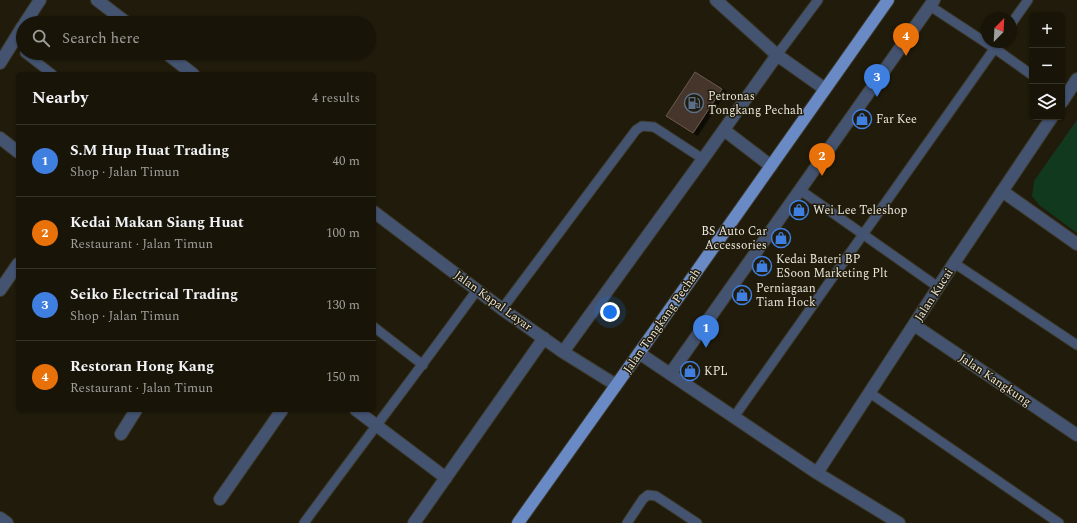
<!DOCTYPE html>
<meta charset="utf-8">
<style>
:root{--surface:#181408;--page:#211d12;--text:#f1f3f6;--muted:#9f9e9c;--line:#363329;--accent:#ea580c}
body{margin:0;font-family:Spectral,serif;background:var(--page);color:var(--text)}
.controls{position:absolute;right:12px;top:12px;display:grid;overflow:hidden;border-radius:6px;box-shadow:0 1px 3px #0004}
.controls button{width:36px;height:36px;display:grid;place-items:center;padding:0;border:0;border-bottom:1px solid var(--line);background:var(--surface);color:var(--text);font:20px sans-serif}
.compass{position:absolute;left:981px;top:12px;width:36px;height:36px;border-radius:50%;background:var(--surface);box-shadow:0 1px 3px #0004;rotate:24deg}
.you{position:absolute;left:610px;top:312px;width:14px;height:14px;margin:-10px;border:3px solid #fff;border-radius:50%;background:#1a73e8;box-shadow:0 0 0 6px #1a73e833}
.badge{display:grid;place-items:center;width:26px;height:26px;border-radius:50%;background:var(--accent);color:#fff;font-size:13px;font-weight:700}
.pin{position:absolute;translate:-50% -33px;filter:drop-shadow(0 1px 2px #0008)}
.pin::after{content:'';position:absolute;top:21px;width:14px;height:12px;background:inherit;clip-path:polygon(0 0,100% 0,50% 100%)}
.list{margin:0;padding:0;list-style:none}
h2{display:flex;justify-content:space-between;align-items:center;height:52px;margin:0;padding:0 16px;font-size:17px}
h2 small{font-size:13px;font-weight:400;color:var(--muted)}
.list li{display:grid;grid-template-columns:26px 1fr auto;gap:12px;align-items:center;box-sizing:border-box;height:72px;padding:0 16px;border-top:1px solid var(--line)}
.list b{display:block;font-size:15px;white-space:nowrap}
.list p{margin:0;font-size:13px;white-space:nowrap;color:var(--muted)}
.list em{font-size:13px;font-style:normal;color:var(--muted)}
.icon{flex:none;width:22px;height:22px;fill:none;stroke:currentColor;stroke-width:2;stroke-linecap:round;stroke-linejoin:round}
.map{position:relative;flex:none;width:1077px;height:523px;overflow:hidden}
.search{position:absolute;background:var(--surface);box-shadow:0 1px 3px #0004;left:16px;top:16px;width:360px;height:44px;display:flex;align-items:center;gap:10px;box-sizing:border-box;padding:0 14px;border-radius:22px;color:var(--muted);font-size:15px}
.panel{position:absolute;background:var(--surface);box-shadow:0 1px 3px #0004;left:16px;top:72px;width:360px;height:340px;border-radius:6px}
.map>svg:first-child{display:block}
</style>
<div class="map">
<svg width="1077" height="523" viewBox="0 0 1077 523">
<defs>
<filter id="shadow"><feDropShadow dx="4.5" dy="2.5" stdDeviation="0" flood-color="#0009"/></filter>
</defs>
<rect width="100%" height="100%" fill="#201b0a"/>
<!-- green -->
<path fill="#11391e" d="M1077,120V233L1039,205L1032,196L1034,181Z"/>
<!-- building -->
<path fill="#45362a" stroke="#6b5a4d" filter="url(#shadow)" d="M695,72L722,89L693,133L666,116Z"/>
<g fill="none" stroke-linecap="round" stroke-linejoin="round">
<defs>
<path id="lane" d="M930,6L994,48L1032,75
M1011,24L1028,0
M25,53L52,74
M777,55L818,0
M800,190L938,287
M954,263L1077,345
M502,309L636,130L642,126L654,127L703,159
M374,327L423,365
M870,393L1059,523
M734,417L999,42
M304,523C361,445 420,369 477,290
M627,523L643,499L648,495L656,496L697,523"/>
<path id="street" d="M97,0L127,23
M716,0L777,55L825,89
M25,23L40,0
M166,53L193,74
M0,63L23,26
M1062,102L1077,79
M724,130L771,166
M0,138L18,152
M1002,191L1077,244
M374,212L502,309L563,352L616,385
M0,290L18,264
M914,325L1077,435
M563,352L703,159L777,55
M639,353L817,473L899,523
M670,374L934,0
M356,410L446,478
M121,434L136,410
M817,473L954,263L1052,117
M220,499L282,410
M0,518L7,523
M414,523L544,338"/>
<path id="primary" d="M518,523L639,353L888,0"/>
</defs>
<!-- lane casing -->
<use href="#lane" stroke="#3c3828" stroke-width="11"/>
<!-- street casing -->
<use href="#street" stroke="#3c3828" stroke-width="14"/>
<!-- primary casing -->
<use href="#primary" stroke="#3c3828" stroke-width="14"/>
<!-- lane -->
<use href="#lane" stroke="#435370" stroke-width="9"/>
<!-- street -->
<use href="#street" stroke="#435370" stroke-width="12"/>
<!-- primary -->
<use href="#primary" stroke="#6a8ac6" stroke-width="12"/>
</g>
<!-- icons -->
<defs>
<symbol id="fuel-ring" viewBox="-11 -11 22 22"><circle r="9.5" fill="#201b0a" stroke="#5c6f8a" stroke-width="1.5"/><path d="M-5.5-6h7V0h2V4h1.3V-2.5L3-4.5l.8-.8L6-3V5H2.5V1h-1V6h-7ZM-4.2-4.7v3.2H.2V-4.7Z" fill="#5c6f8a"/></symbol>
<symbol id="shop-ring" viewBox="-11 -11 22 22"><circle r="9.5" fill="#201b0a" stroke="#3f7fe0" stroke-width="1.5"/><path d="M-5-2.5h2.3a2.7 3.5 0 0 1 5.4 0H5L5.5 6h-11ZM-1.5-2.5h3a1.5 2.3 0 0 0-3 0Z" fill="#3f7fe0"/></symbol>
</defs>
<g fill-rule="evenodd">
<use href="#fuel-ring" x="683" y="92" width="22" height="22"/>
<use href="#shop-ring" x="851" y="108" width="22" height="22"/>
<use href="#shop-ring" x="788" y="199" width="22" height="22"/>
<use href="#shop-ring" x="770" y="227" width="22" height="22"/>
<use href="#shop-ring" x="751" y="255" width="22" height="22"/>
<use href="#shop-ring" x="731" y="284" width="22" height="22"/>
<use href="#shop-ring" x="679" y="360" width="22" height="22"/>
</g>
<g text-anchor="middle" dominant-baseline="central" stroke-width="3" stroke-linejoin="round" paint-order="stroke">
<!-- poi labels -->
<g font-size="12" fill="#ebe7dd" stroke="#201b0a" text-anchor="start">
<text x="708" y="96">Petronas<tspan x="708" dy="14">Tongkang Pechah</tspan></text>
<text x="876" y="119">Far Kee</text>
<text x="813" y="210">Wei Lee Teleshop</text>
<text x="767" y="231" text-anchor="end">BS Auto Car<tspan x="767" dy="14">Accessories</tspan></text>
<text x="776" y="259">Kedai Bateri BP<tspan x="776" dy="14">ESoon Marketing Plt</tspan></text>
<text x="756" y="288">Perniagaan<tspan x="756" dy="14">Tiam Hock</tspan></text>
<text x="704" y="371">KPL</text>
</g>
<!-- street labels -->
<g font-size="12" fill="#ebe7dd" stroke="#201b0a">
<text transform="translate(934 295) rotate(-57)">Jalan Kucai</text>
<text transform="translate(493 301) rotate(36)">Jalan Kapal Layar</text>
<text transform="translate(662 321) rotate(-55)">Jalan Tongkang Pechah</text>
<text transform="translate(995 380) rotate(34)">Jalan Kangkung</text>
</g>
</g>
</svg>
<div class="controls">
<button>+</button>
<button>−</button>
<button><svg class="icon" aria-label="layers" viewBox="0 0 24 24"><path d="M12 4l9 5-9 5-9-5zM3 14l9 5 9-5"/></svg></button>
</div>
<svg class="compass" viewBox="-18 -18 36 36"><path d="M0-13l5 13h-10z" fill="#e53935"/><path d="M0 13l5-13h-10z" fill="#9f9e9c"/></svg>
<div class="you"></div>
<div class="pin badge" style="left:706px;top:348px;background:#3f7fe0">1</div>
<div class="pin badge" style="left:822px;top:176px;background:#e8710a">2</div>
<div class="pin badge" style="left:877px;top:97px;background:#3f7fe0">3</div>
<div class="pin badge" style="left:906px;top:56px;background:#e8710a">4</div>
<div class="search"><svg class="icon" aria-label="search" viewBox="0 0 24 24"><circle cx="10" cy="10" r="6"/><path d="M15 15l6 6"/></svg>Search here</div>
<section class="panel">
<h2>Nearby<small>4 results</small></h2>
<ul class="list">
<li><span class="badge" style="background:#3f7fe0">1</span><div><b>S.M Hup Huat Trading</b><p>Shop · Jalan Timun</p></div><em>40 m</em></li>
<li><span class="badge" style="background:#e8710a">2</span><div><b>Kedai Makan Siang Huat</b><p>Restaurant · Jalan Timun</p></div><em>100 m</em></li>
<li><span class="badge" style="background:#3f7fe0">3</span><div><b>Seiko Electrical Trading</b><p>Shop · Jalan Timun</p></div><em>130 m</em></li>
<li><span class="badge" style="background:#e8710a">4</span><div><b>Restoran Hong Kang</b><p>Restaurant · Jalan Timun</p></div><em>150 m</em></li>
</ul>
</section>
</div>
